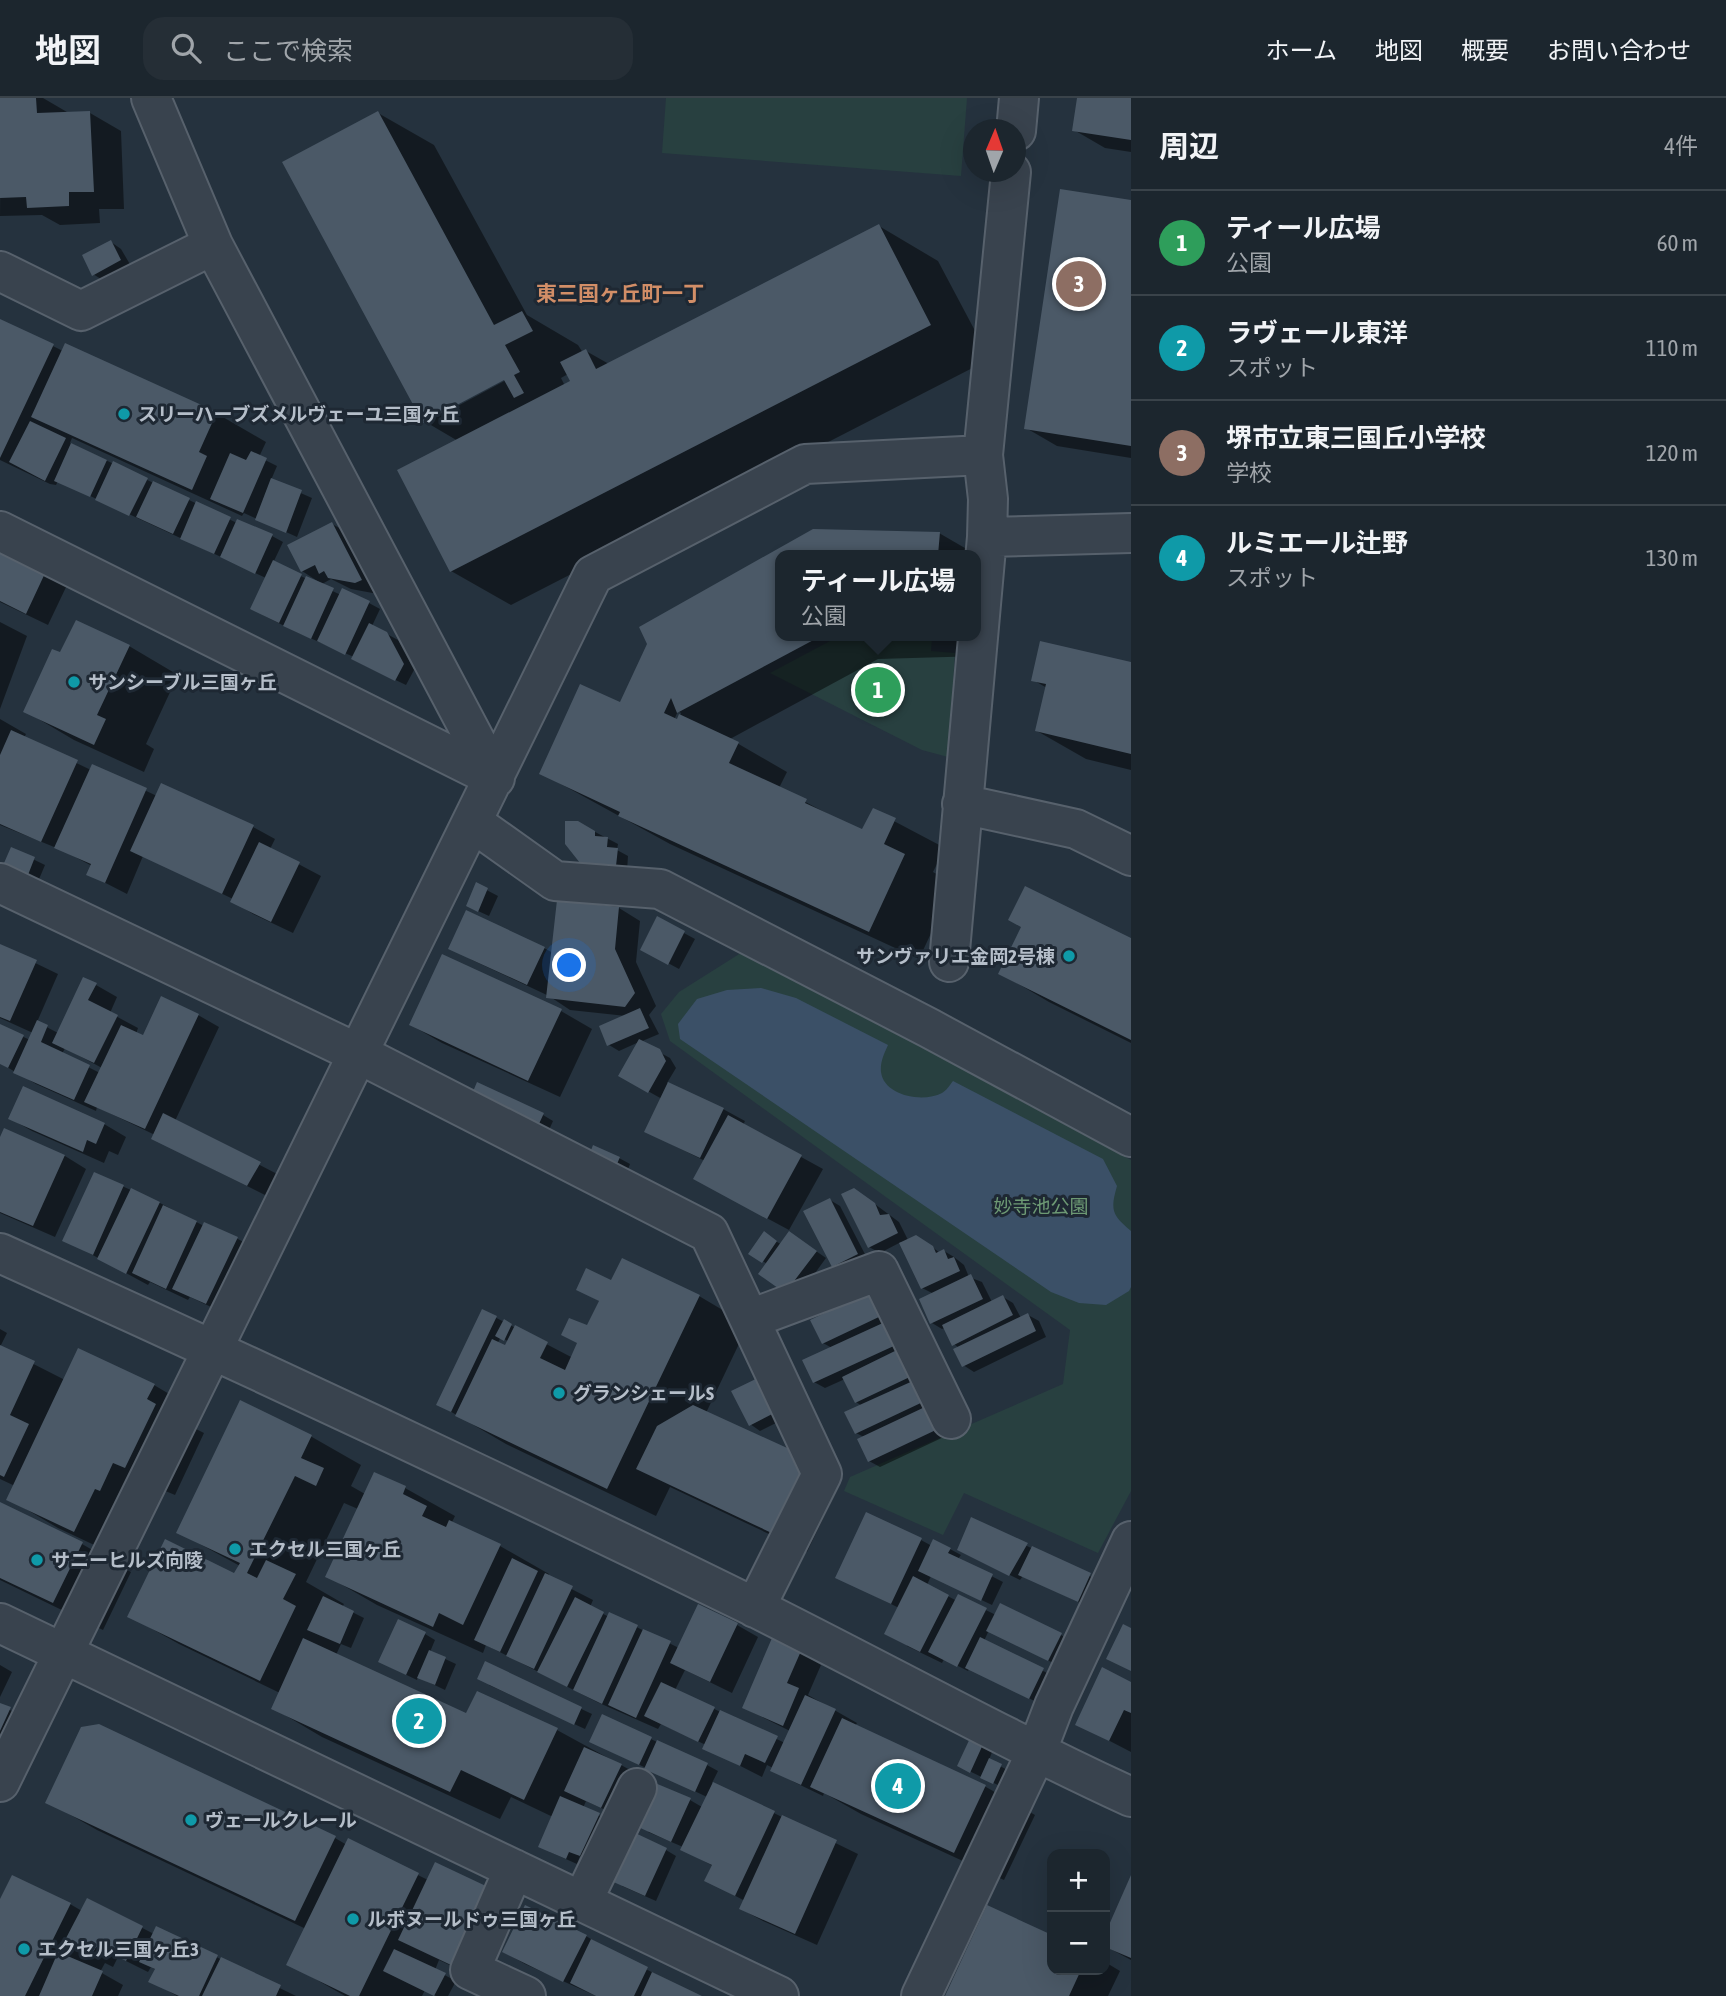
<!DOCTYPE html>
<html lang="ja">
<meta charset="utf-8">
<style>
:root{--surface:#1c262e;--page:#252e36;--text:#f1f3f6;--muted:#a0a5aa;--line:#3a434a;--accent:#bca0f2}
body{margin:0;font-family:"Asap Condensed","Noto Sans JP",sans-serif;background:var(--page);color:var(--text)}
.controls{position:absolute;right:21px;bottom:21px;display:grid;overflow:hidden;border-radius:14px;box-shadow:0 7px 28px #0002}
.controls button{width:63px;height:63px;display:grid;place-items:center;padding:0;border:0;border-bottom:2px solid var(--line);background:var(--surface);color:var(--text);font:35px sans-serif}
.compass{position:absolute;left:963px;top:21px;width:63px;height:63px;border-radius:50%;background:var(--surface);box-shadow:0 7px 28px #0002;rotate:2deg}
.you{position:absolute;left:570px;top:868px;width:24px;height:24px;margin:-18px;border:5px solid #fff;border-radius:50%;background:#1a73e8;box-shadow:0 0 0 10px #1a73e833}
.badge{display:grid;place-items:center;width:46px;height:46px;border-radius:50%;background:var(--accent);color:#fff;font-size:23px;font-weight:700}
.pin{position:absolute;translate:-50% -50%;border:4px solid #fff;box-shadow:0 2px 7px #0006}
.popup{position:absolute;left:775px;top:452px;width:206px;height:91px;box-sizing:border-box;display:grid;place-content:center;border-radius:14px;background:var(--surface);filter:drop-shadow(0 2px 5px #0005);font-size:23px;white-space:nowrap;color:var(--muted)}
.popup b{font-size:26px;color:var(--text)}
.popup::after{content:'';position:absolute;left:50%;top:100%;margin-left:-14px;border:14px solid transparent;border-top-color:var(--surface)}
.list{margin:0;padding:0;list-style:none}
h2{display:flex;justify-content:space-between;align-items:center;height:91px;margin:0;padding:0 28px;font-size:30px}
h2 small{font-size:23px;font-weight:400;color:var(--muted)}
.list li{display:grid;grid-template-columns:46px 1fr auto;gap:21px;align-items:center;box-sizing:border-box;height:105px;padding:0 28px;border-top:2px solid var(--line)}
.list b{display:block;font-size:26px;white-space:nowrap}
.list p{margin:0;font-size:23px;white-space:nowrap;color:var(--muted)}
.list em{font-size:23px;font-style:normal;color:var(--muted)}
.icon{flex:none;width:38px;height:38px;fill:none;stroke:currentColor;stroke-width:2;stroke-linecap:round;stroke-linejoin:round}
.map{position:relative;flex:none;width:1131px;height:1898px;overflow:hidden}
header{display:flex;align-items:center;gap:42px;box-sizing:border-box;height:98px;padding:0 35px;background:var(--surface);border-bottom:2px solid var(--line)}
header strong{font-size:33px}
nav{display:flex;gap:38px;margin-inline-start:auto;font-size:24px}
.search{width:490px;height:63px;background:var(--page);display:flex;align-items:center;gap:18px;box-sizing:border-box;padding:0 24px;border-radius:21px;color:var(--muted);font-size:26px}
main{display:flex}
aside{flex:1;background:var(--surface)}
.map>svg:first-child{display:block}
</style>
<header>
<strong>地図</strong>
<div class="search"><svg class="icon" aria-label="search" viewBox="0 0 24 24"><circle cx="10" cy="10" r="6"/><path d="M15 15l6 6"/></svg>ここで検索</div>
<nav><a>ホーム</a><a>地図</a><a>概要</a><a>お問い合わせ</a></nav>
</header>
<main>
<div class="map">
<svg width="1131" height="1898" viewBox="0 0 1131 1898">
<rect width="100%" height="100%" fill="#25323e"/>
<!-- green -->
<path fill="#284040" d="M666,0H967L961,78L662,55Z
M932,539L931,553L955,555L948,659L922,652L770,575L832,542Z
M744,853L1131,1062V1393L1098,1455L964,1395L943,1437L844,1393L850,1379L1063,1286L1070,1232L670,943L661,916L679,894Z"/>
<!-- water -->
<path fill="#3b5067" d="M761,890L796,900L888,947C884,956 880,964 881,974C884,998 923,1005 942,995C946,993 950,987 953,983L1103,1061L1117,1088C1110,1112 1112,1117 1131,1133V1189L1129,1193L1106,1207L1079,1205L1051,1194L680,941L678,926L697,901L727,892Z"/>
<!-- shadow -->
<path fill="#0007" fill-rule="evenodd" d="M1,0H43L67,14V16L90,15L121,33L124,111H99L100,125L60,127L42,117L0,118Z
M1079,0H1131V54L1105,50L1074,32Z
M378,15L434,47L527,217L578,247L583,255L586,253L609,266L879,128L938,163L990,261L511,507L451,473L458,343L424,323ZM510,276L512,279L452,311V307ZM568,276L572,284L565,288L561,280Z
M1131,104V360L1057,348L1026,330Z
M111,144L121,151L131,168L104,183L93,176Z
M0,222L63,253L216,315L266,344L259,359L277,368L271,382L312,400L297,439L244,415L242,418L72,340L70,345L237,425L238,423L272,438L283,444L273,465L341,497L369,505L380,511L372,528L398,542L414,572L406,587L364,567L354,559L296,534L263,517L266,480L58,383L56,387L50,386L0,362Z
M332,426L354,438L378,496L351,491L331,481L322,486L302,473Z
M813,433L939,435L989,464L982,558L878,561L730,641L787,674L779,690L847,726L863,734L873,712L945,750L933,774L954,786L919,861L670,746L541,675L628,609L648,546ZM780,457H976V538H780ZM678,613L681,615L678,623L674,622Z
M0,451L68,485L48,527L0,504Z
M0,524L27,538L0,611Z
M129,548L178,577L146,646L154,651L144,674L74,642L25,613L61,557Z
M1131,566V672L1086,661L1037,633L1047,590L1033,582Z
M0,621L26,636L24,640L91,672L93,668L157,698L253,729L275,741L270,751L321,778L293,835L253,816L232,803L233,801L143,758L127,796L88,776L92,768L64,753L0,727Z
M578,725L618,746L617,752L628,758L627,773L592,770L581,764Z
M12,751L45,767L37,786L14,777Z
M477,787L498,798L489,818L478,813Z
M619,810L640,823L636,864L656,908L649,917L659,936L640,944L670,960L676,970L667,985L723,1011L745,1023L743,1027L823,1071L789,1132L717,1093L705,1063L647,1034L662,1001L621,978L639,944L619,953L609,947L626,918L570,912L549,898L472,862L451,850H544L553,855Z
M658,821L695,841L679,871L642,851Z
M1131,842V945L1049,904L1000,875Z
M0,848L58,876L37,924L58,935L96,887L117,899L110,915L138,930L136,936L144,940L198,917L219,929L175,1023L281,1078L269,1099L175,1052L155,1037L97,1009L96,1013L36,986L0,965V928L30,942L33,935L0,920ZM65,950L102,970L100,975L62,956Z
M443,858L561,913L592,931L560,999L442,945L411,927Z
M474,995L543,1017L553,1023L549,1032Z
M11,1021L104,1026L126,1039L118,1057L109,1053L104,1065L32,1033Z
M5,1032L65,1058L86,1071L55,1139L0,1115V1043Z
M602,1060H619L630,1066L628,1071Z
M95,1076L160,1105L204,1128L205,1126L238,1141L259,1153L228,1217L190,1199L188,1202L150,1184L148,1187L65,1142Z
M864,1098L899,1124L908,1142L927,1145L940,1155L944,1153L954,1159L964,1167L969,1179L982,1184L992,1204L1003,1199L1013,1205L1021,1220L1028,1217L1039,1223L1046,1239L974,1274L963,1267L959,1250L954,1246L945,1230L942,1231L932,1225L934,1196L922,1190L901,1144L880,1155L869,1149Z
M830,1102L840,1108L868,1162L844,1173L833,1167Z
M774,1142L782,1147L800,1142L826,1160L797,1200L767,1166L751,1155Z
M612,1185L699,1198L748,1227L706,1315L827,1374L835,1396L807,1454L670,1389L656,1418L506,1346L448,1312L483,1213L573,1260L601,1204L578,1191ZM501,1239L509,1244L506,1250L497,1246Z
M870,1196L948,1337L880,1369L869,1363L864,1339L856,1335L862,1308L856,1304L845,1281L825,1290L814,1284L832,1250L823,1245Z
M0,1231L7,1235L0,1249L65,1282L154,1287L203,1316L196,1331L204,1335L175,1397L163,1392L124,1461L58,1430L9,1401L15,1388L0,1381Z
M762,1280L788,1319L760,1333L750,1326Z
M240,1305L312,1339L361,1367L351,1388L365,1396L375,1376L405,1390L455,1418L452,1424L500,1448L549,1476L548,1479L593,1502L590,1509L609,1519L610,1516L679,1550L737,1527L758,1539L732,1595L685,1572L675,1592L785,1645L790,1633L744,1610L800,1554L821,1567L808,1597L857,1625L855,1628L986,1689L1035,1717L1004,1782L861,1716L824,1695L823,1698L794,1684L772,1672L773,1670L767,1667L762,1679L705,1650L706,1647L661,1626L658,1631L597,1604L486,1547L483,1555L377,1507L327,1478L358,1411L344,1405L306,1484L344,1506L342,1509L364,1520L351,1550L341,1546L336,1557L467,1618L557,1632L632,1673L612,1715L586,1703L583,1710L609,1722L591,1763L580,1758L577,1766L550,1754L553,1719L511,1699L500,1721L322,1639L273,1610L280,1595L179,1546L129,1518L235,1477L240,1468L178,1434Z
M0,1406L82,1446L131,1474L103,1532L0,1482Z
M971,1421L1100,1483L1089,1509L1023,1478L1020,1482L969,1457Z
M921,1442L932,1448L950,1451L961,1457L958,1461L1003,1484L992,1507L931,1478L927,1487L957,1503L959,1499L996,1517L1061,1537L1072,1543L1059,1568L989,1532L984,1543L1065,1584L1051,1611L969,1571L968,1573L944,1561L942,1565L907,1548L899,1510L837,1479Z
M425,1536L435,1542L430,1554L456,1566L445,1592L418,1579L417,1582L390,1569Z
M486,1566L592,1616L585,1631L489,1587Z
M0,1567L12,1574L0,1599Z
M1131,1586V1654L1077,1626Z
M0,1607L20,1617L0,1642Z
M603,1619L707,1667L718,1673L712,1685L858,1756L817,1847L763,1823L741,1811L745,1803L728,1794L713,1768L682,1751L683,1749L648,1734L690,1702L702,1709L707,1699L602,1649Z
M973,1638L994,1649L989,1662L1011,1674L1004,1690L959,1668Z
M48,1704L335,1740L347,1747L349,1743L428,1782L473,1878L439,1862L435,1872L456,1883L448,1898H436L425,1892L422,1898H345L289,1866L306,1831L97,1732Z
M666,1752L676,1758L656,1803L622,1788Z
M1131,1781V1862L1105,1848V1840Z
M88,1802L154,1836L157,1830L296,1898H177L151,1883L156,1872L151,1869L148,1874L118,1859L113,1869L105,1865L100,1874L123,1887L118,1898H0V1805L70,1806L82,1813Z
M988,1809L1052,1839V1872H1105V1864L1120,1873L1108,1898H947Z
M586,1838L607,1851L698,1898H596L525,1866L504,1854Z"/>
<!-- building -->
<path fill="#4b5967" d="M0,0H36L37,15L90,13L94,94H69V108L27,110L26,99L0,100Z
M1077,0H1131V42L1072,33Z
M378,13L494,227L522,213L533,233L505,247L520,274L514,277L524,295L514,300L504,282L423,325L282,64Z
M1060,91L1131,102V348L1024,331Z
M879,126L931,227L450,474L397,372L570,283L560,264L586,251L596,271Z
M111,142L121,162L92,178L82,157Z
M0,221L54,246L0,360Z
M65,245L217,314L199,354L207,358L192,392L31,319Z
M30,323L66,340L45,383L9,364Z
M71,345L107,362L90,399L54,383Z
M251,353L267,360L243,415L210,401L230,355L246,362Z
M113,363L148,380L129,418L95,402Z
M271,380L302,392L286,435L255,422Z
M153,383L190,400L173,436L136,419Z
M196,403L231,419L214,456L180,441Z
M237,421L273,436L255,476L220,459Z
M332,424L362,482L355,485L328,480L324,473L319,476L315,467L301,474L287,447Z
M813,431L940,434L938,457H780V538H821L677,615L671,600L664,615L677,621L679,616L739,644L729,665L807,701L805,705L862,731L873,710L896,720L884,746L905,756L869,834L618,718L620,714L539,676L580,586L620,604L647,546L639,529Z
M0,449L47,471L26,516L0,503Z
M273,462L302,476L279,525L250,511Z
M306,478L334,490L311,541L283,528Z
M342,490L370,503L345,557L317,543Z
M76,522L130,547L97,617L106,621L94,647L23,614L52,551L60,554Z
M369,525L387,534L404,566L395,583L351,561Z
M1040,543L1131,564V656L1035,633L1046,586L1031,583Z
M11,632L78,662L41,744L0,726V657Z
M92,666L147,690L105,785L86,777L91,766L54,750Z
M161,685L254,727L222,796L130,753Z
M565,723H578L595,733V738L608,739L607,749L618,750L616,768L580,765L565,746Z
M259,744L300,764L271,824L230,804Z
M11,749L35,759L26,782L1,772Z
M476,784L488,790L478,814L466,808Z
M1025,788L1131,840V942L998,876L1021,829L1008,822Z
M557,802L619,809L615,851L635,895L625,909L546,900Z
M466,812L545,849L527,887L448,851Z
M657,818L685,833L668,867L640,852Z
M0,846L37,862L10,923L0,919Z
M442,856L562,911L528,983L409,927Z
M83,879L97,885L88,902L118,917L94,965L52,945Z
M161,898L199,916L145,1031L84,1004L121,927L143,937Z
M640,910L649,930L607,948L599,928Z
M37,922L48,927L41,944L90,967L74,1002L13,975Z
M0,926L24,937L8,970L0,966Z
M639,941L660,951L666,963L648,995L618,978Z
M477,984L544,1015L538,1028L472,996Z
M668,984L724,1010L700,1060L644,1034Z
M23,988L105,1025L96,1046L87,1042L83,1054L8,1021Z
M163,1015L261,1064L247,1088L151,1041Z
M728,1017L802,1057L767,1121L693,1081Z
M4,1030L65,1057L33,1128L0,1114V1039Z
M593,1047L620,1059L617,1066L590,1055Z
M94,1074L124,1087L93,1157L62,1143Z
M131,1090L160,1104L126,1176L97,1161Z
M854,1090L875,1105L880,1117L889,1116L898,1135L868,1150L841,1096Z
M830,1100L858,1156L832,1169L803,1113Z
M163,1107L197,1123L166,1191L132,1175Z
M204,1124L238,1139L206,1206L172,1191Z
M764,1133L777,1143L762,1165L748,1156Z
M789,1133L817,1153L785,1195L758,1176Z
M916,1137L933,1148L936,1155L944,1151L948,1161L954,1159L960,1173L921,1191L899,1145Z
M622,1160L700,1197L607,1391L455,1318L492,1241L505,1247L515,1227L548,1244L540,1260L565,1272L577,1245L561,1237L569,1220L587,1227L599,1203L576,1192L586,1170L611,1182Z
M971,1176L983,1201L930,1226L919,1201Z
M870,1194L881,1218L822,1246L810,1222Z
M1003,1197L1013,1217L952,1248L942,1227Z
M482,1211L497,1218L451,1314L436,1307Z
M1028,1215L1036,1233L962,1269L953,1251Z
M504,1221L512,1226L504,1243L495,1238Z
M885,1224L896,1247L813,1285L802,1262Z
M0,1247L35,1263L10,1317L29,1326L4,1379L0,1377Z
M78,1250L155,1286L147,1301L156,1306L125,1370L113,1365L100,1393L95,1391L74,1434L6,1402Z
M901,1250L914,1277L855,1305L842,1279Z
M762,1278L778,1313L749,1328L731,1293Z
M915,1282L925,1303L855,1336L844,1314Z
M240,1302L312,1337L301,1360L324,1370L316,1388L295,1378L247,1475L257,1480L266,1462L296,1476L283,1501L296,1508L260,1583L127,1519L165,1441L234,1475L240,1465L176,1435Z
M693,1307L796,1354L804,1378L776,1437L636,1371L657,1328Z
M927,1308L938,1331L868,1364L857,1341Z
M374,1374L406,1388L403,1396L427,1408L422,1418L446,1429L449,1422L501,1446L463,1527L439,1515L433,1529L325,1479Z
M0,1404L83,1444L53,1505L0,1480Z
M866,1414L922,1440L891,1506L835,1480Z
M971,1419L1028,1445L1009,1478L957,1452Z
M933,1441L951,1450L948,1455L993,1476L981,1503L918,1473Z
M1032,1448L1091,1475L1078,1504L1018,1477Z
M512,1460L538,1473L500,1554L474,1542Z
M545,1475L573,1488L534,1571L506,1558Z
M913,1478L949,1497L920,1554L884,1536Z
M958,1496L987,1510L957,1569L928,1554Z
M323,1498L354,1513L340,1546L307,1532Z
M575,1499L604,1514L567,1589L537,1574Z
M1000,1505L1062,1535L1048,1563L986,1533Z
M698,1506L738,1525L710,1584L670,1565Z
M609,1514L638,1527L602,1606L573,1592Z
M398,1521L426,1534L406,1577L378,1564Z
M1123,1526L1131,1530V1573L1106,1561Z
M643,1531L671,1543L636,1620L608,1607Z
M980,1539L1044,1570L1029,1601L965,1570Z
M303,1540L466,1615L477,1593L558,1630L524,1702L461,1672L450,1694L271,1611Z
M772,1540L801,1553L787,1585L799,1590L783,1628L742,1610Z
M429,1552L446,1559L435,1587L417,1580Z
M485,1563L582,1609L574,1627L477,1581Z
M1102,1569L1131,1584V1615L1124,1612L1109,1643L1075,1627Z
M661,1584L715,1609L698,1644L644,1618Z
M805,1597L836,1611L801,1687L770,1673Z
M0,1605L11,1609L0,1633Z
M720,1612L778,1638L765,1665L745,1656L740,1668L702,1651Z
M602,1616L652,1639L639,1667L589,1644Z
M842,1620L986,1687L954,1755L810,1689Z
M99,1626L336,1738L295,1823L45,1705L81,1629Z
M972,1636L985,1642L970,1675L957,1668Z
M657,1642L708,1665L695,1694L644,1671Z
M584,1649L622,1666L601,1710L564,1693Z
M989,1660L1002,1666L993,1686L980,1680Z
M713,1684L775,1713L735,1798L704,1783L712,1767L680,1752Z
M655,1685L691,1700L671,1744L636,1728Z
M560,1698L600,1715L580,1758L569,1754L566,1761L538,1749Z
M782,1717L837,1742L795,1836L739,1811Z
M631,1733L667,1750L645,1798L609,1782Z
M348,1740L419,1775L359,1898H350L286,1867Z
M435,1764L488,1789L451,1867L398,1842Z
M12,1777L71,1805L25,1898H0V1801Z
M1131,1777V1860L1105,1849V1836Z
M87,1800L143,1828L126,1863L96,1849L91,1858L64,1844Z
M525,1807L587,1837L563,1884L502,1854Z
M987,1807L1052,1837V1872H1081L1069,1898H945Z
M156,1828L218,1857L199,1898H179L148,1884L155,1871L139,1864Z
M591,1841L648,1869L634,1898H596L570,1885Z
M394,1851L446,1875L434,1898L383,1873Z
M58,1854L103,1873L92,1898H39Z
M221,1859L281,1887L276,1898H202Z
M652,1874L702,1898H641Z"/>
<g fill="none" stroke-linecap="round" stroke-linejoin="round">
<defs>
<path id="minor" d="M151,0L213,147L495,680
M1016,33L1019,0
M0,173L81,213L213,147
M0,433L495,680
M987,439L1131,435
M962,706L1076,731L1131,758
M472,724L555,783L660,791L929,930L1131,1039
M0,785L359,956L709,1135L822,1376L755,1510
M949,864L987,439L988,401L983,357
M0,1155C253,1269 505,1387 754,1509C880,1572 1003,1640 1131,1699
M750,1221L879,1173L951,1321
M0,1525L779,1898
M0,1684L593,477L805,366L983,357L1011,74
M514,1771L470,1872L526,1898
M582,1804L637,1690
M921,1898L1036,1655L1054,1608L1131,1443"/>
</defs>
<!-- minor casing -->
<use href="#minor" stroke="#57616c" stroke-width="42"/>
<!-- minor -->
<use href="#minor" stroke="#39434e" stroke-width="38"/>
</g>
<!-- markers -->
<g fill="#0f9aa8" stroke="#1e2833" stroke-width="2.5">
<circle cx="124" cy="316" r="7"/>
<circle cx="74" cy="584" r="7"/>
<circle cx="1069" cy="858" r="7"/>
<circle cx="559" cy="1295" r="7"/>
<circle cx="235" cy="1451" r="7"/>
<circle cx="37" cy="1462" r="7"/>
<circle cx="191" cy="1722" r="7"/>
<circle cx="353" cy="1821" r="7"/>
<circle cx="24" cy="1851" r="7"/>
</g>
<g text-anchor="middle" dominant-baseline="central" stroke-width="6" stroke-linejoin="round" paint-order="stroke">
<!-- poi labels -->
<g font-size="19" font-weight="bold" fill="#b5bec9" stroke="#1e2833" text-anchor="start">
<text x="138" y="316">スリーハーブズメルヴェーユ三国ヶ丘</text>
<text x="88" y="584">サンシーブル三国ヶ丘</text>
<text x="1055" y="858" text-anchor="end">サンヴァリエ金岡2号棟</text>
<text x="573" y="1295">グランシェールS</text>
<text x="249" y="1451">エクセル三国ヶ丘</text>
<text x="51" y="1462">サニーヒルズ向陵</text>
<text x="205" y="1722">ヴェールクレール</text>
<text x="367" y="1821">ルボヌールドゥ三国ヶ丘</text>
<text x="38" y="1851">エクセル三国ヶ丘3</text>
</g>
<!-- park labels -->
<g font-size="19" fill="#6d9974" stroke="#1e2833">
<text x="1041" y="1108">妙寺池公園</text>
</g>
<!-- neighbourhood labels -->
<g font-size="21" font-weight="bold" fill="#d28e67" stroke="#1e2833">
<text x="620" y="195">東三国ヶ丘町一丁</text>
</g>
</g>
</svg>
<div class="controls">
<button>+</button>
<button>−</button>
</div>
<svg class="compass" viewBox="-18 -18 36 36"><path d="M0-13l5 13h-10z" fill="#e53935"/><path d="M0 13l5-13h-10z" fill="#a0a5aa"/></svg>
<div class="you"></div>
<div class="pin badge" style="left:878px;top:592px;background:#2e9e5b">1</div>
<div class="popup"><b>ティール広場</b>公園</div>
<div class="pin badge" style="left:419px;top:1623px;background:#0f9aa8">2</div>
<div class="pin badge" style="left:1079px;top:186px;background:#8d6e63">3</div>
<div class="pin badge" style="left:898px;top:1688px;background:#0f9aa8">4</div>
</div>
<aside>
<h2>周辺<small>4件</small></h2>
<ul class="list">
<li><span class="badge" style="background:#2e9e5b">1</span><div><b>ティール広場</b><p>公園</p></div><em>60 m</em></li>
<li><span class="badge" style="background:#0f9aa8">2</span><div><b>ラヴェール東洋</b><p>スポット</p></div><em>110 m</em></li>
<li><span class="badge" style="background:#8d6e63">3</span><div><b>堺市立東三国丘小学校</b><p>学校</p></div><em>120 m</em></li>
<li><span class="badge" style="background:#0f9aa8">4</span><div><b>ルミエール辻野</b><p>スポット</p></div><em>130 m</em></li>
</ul>
</aside>
</main>
